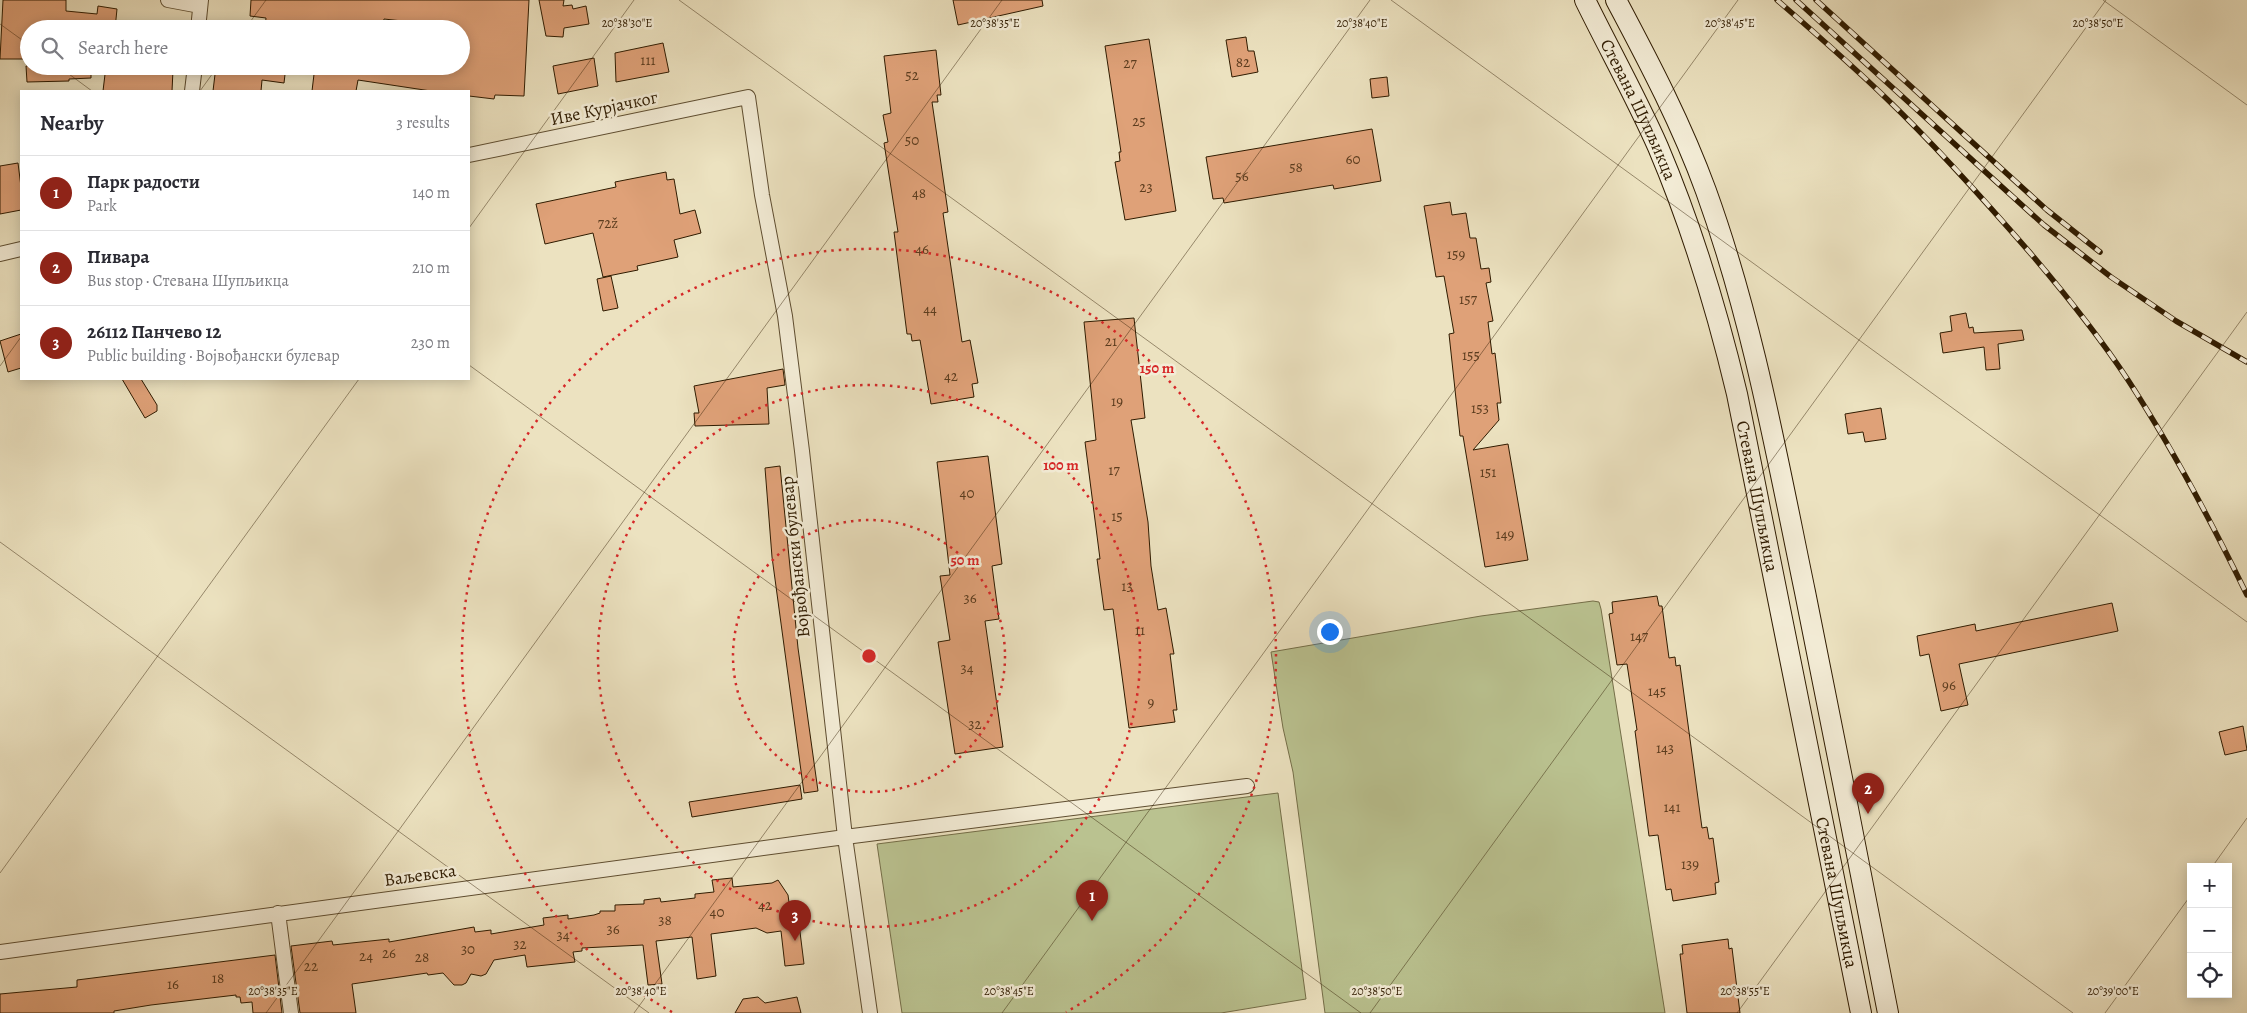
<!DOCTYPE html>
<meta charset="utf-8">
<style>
:root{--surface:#fff;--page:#f7f7f7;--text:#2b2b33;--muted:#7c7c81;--line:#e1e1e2;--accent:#8f2418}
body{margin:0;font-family:Alegreya,serif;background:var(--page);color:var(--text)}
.controls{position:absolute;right:15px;bottom:15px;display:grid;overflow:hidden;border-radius:0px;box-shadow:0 2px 12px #0003}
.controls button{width:45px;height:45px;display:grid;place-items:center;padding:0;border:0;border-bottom:1px solid var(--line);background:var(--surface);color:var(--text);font:25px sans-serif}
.you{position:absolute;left:1329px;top:631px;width:18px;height:18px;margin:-12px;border:4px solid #fff;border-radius:50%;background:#1a73e8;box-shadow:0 0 0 8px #1a73e833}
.badge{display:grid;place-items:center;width:32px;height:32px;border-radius:50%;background:var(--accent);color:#fff;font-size:16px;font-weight:700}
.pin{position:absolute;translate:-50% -41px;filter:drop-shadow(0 1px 2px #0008)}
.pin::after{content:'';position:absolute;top:26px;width:18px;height:15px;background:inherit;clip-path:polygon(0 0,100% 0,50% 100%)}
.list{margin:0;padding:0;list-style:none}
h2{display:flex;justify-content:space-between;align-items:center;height:65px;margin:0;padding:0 20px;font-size:21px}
h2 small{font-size:16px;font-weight:400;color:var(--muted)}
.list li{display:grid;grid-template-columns:32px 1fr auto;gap:15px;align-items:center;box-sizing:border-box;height:75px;padding:0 20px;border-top:1px solid var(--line)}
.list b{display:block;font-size:19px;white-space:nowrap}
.list p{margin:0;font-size:16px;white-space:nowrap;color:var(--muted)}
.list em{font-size:16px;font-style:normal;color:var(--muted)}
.icon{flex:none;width:28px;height:28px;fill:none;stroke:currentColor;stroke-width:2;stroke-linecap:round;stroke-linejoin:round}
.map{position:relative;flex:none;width:2247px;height:1013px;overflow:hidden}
.search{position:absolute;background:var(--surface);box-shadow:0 2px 12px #0003;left:20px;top:20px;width:450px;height:55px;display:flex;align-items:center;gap:12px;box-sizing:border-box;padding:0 18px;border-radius:28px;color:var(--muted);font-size:19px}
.panel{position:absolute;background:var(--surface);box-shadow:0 2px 12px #0003;left:20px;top:90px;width:450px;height:290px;border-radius:0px}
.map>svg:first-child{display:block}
</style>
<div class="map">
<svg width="2247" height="1013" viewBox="0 0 2247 1013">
<rect width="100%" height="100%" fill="#ece2c0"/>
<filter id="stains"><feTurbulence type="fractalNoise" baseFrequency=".004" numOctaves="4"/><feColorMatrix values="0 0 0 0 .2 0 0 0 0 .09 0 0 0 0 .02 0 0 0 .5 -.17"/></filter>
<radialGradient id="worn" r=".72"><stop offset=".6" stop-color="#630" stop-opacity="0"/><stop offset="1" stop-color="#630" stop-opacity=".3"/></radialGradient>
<!-- green -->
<path fill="#bac290" stroke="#746e48" d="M1593,601L1599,602L1601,609L1665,1013H1325L1293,772L1283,728L1271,652L1481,616Z
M1278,793L1306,999L1221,1013H902L877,844Z"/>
<!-- building -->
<path fill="#dfa178" stroke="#2f1b00" d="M3,0H66V11L97,14L98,6L117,9L115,29H29V59H0Z
M251,0H529L524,96L495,95L494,99L469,96V91H431L358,80L356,91H312L315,66H461V29L421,27V23L384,19L383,24L373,23L372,26L337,22L336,29L265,28L266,18L250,16Z
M539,0H564L563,6L572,5L573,9L586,6L589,24L564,28L563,37L546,36Z
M953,0H1042L1043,6L958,25Z
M1246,37L1248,51H1254L1258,72L1232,77L1226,40Z
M1149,39L1176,211L1125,220L1115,162L1120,161L1119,152H1121L1105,46Z
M663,43L669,72L616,82L615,53Z
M936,50L941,95H937L938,102H932L948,212L943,213L962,342L970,340L978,383L972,384L974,397L931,404L920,340L912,341L911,334H907L894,232H898L884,143L888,142L883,115L891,113L884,56Z
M594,58L598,86L558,94L553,66Z
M26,66H91V78L69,79V81L27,82Z
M106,66H161V69L173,70L172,91H103Z
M216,66H286L284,83L262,80L261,91H213Z
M1387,77L1389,96L1372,98L1370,79Z
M1372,129L1381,181L1334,189L1333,185L1224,203L1223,198L1213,199L1206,157Z
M18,163L21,187V210L0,214V166Z
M666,172L667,180L674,179L680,214L695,210L701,233L674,240L678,257L637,266L638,270L603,277L593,233L545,244L536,204L616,187L615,182Z
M1450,202L1452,215L1466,213L1470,238H1476L1481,269L1489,268L1491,282L1486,283L1493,321L1488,322L1492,354L1495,353L1501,403H1497L1499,420L1473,450L1508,444L1528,560L1485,567L1463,436H1460L1449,334L1454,333L1444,276L1436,277L1424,206Z
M611,276L618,308L603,311L597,279Z
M1966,313L1969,328L1973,327L1974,333L2022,330L2024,340L1998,344L2000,369L1986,370L1984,347L1943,353L1940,333L1952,331L1950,316Z
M1134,318L1145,418L1131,420L1148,522L1151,566L1158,610L1166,608L1174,654H1170L1177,710H1173L1175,722L1129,728L1113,609L1104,610L1097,559H1100L1085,442L1096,440L1084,322Z
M21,334V368L8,372L0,341Z
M783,369L785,385L767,388L769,424L695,426L694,413H699L694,386Z
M122,379H141L157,405V411L145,418Z
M1881,408L1886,439L1865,442L1863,432L1848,434L1845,414Z
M988,456L1002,564L992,566L999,619L985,621L1003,747L955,754L938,642L950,640L940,576L950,575L937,462Z
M780,466L798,648L818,791L804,793L772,557L765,468Z
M1657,596L1659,606H1662L1669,658L1675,657L1676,666L1680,665L1702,828L1707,827L1709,839L1713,838L1719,882L1715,883L1716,894L1673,901L1671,889L1666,890L1658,835L1649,836L1635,731L1637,730L1627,664L1617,665L1609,614L1613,613L1612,602Z
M2112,603L2118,631L1959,664L1968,705L1941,711L1929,654L1920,656L1917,636L1975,624L1976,631Z
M2243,726L2247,750L2225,755L2219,732Z
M800,785L802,799L692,817L689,802Z
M732,878L733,887L772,883L778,880L788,895L791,917L798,916L804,964L785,966L781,931L767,933L756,928L711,934L716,976L697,979L692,937L656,941L662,984L648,985L643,945L582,948V951L573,952L575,962L527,967L525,955L494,960L486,974L481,976L471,974L466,983L462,985H454L443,973L428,975L427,973L352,984L356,1013H300L291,946L332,941L333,945L389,939V942L474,927L475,932L491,930V934L544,925L543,918L568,915V919L594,915L600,913V911H615V905L644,904V900L660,898L661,902L695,898V894L714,892L712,880Z
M1728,939L1729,949L1732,948L1740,1013H1687L1680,954H1683L1682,945Z
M275,955L282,1013H253L252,1002L241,1003L240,997H236V995L151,1005L114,1011V1013H0V994L77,987V980Z
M758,997L765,1003L797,997L801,1013H735L743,999Z"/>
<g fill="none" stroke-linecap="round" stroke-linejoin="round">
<defs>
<path id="minor" d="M168,0L200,6
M198,29L201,0
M192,91L195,66
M469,155L748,97L762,195L785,316L802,451L845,837L870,1013
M0,254L21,249
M278,913L291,1013
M0,952L845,837L1247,786"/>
<g id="secondary">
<path id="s1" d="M1585,0C1609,49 1636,97 1658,147C1692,227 1717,310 1737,394L1861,1013"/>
<path d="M1616,0C1649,62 1682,125 1706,191C1753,321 1777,457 1805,592C1833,732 1861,873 1888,1013"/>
</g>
</defs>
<!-- minor casing -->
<use href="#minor" stroke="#5e4d30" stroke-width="16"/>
<!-- secondary casing -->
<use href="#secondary" stroke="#2f1b00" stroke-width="22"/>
<!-- minor -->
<use href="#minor" stroke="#f3ecd6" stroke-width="14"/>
<!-- secondary -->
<use href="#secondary" stroke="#f3ecd6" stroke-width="20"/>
<defs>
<path id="rail" d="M1777,0C1815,33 1852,65 1888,100C1939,149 1986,202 2032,255C2066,295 2099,336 2128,380C2173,449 2211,521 2247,595
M1796,0L2044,225L2111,277L2176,321L2247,362
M1816,0L2047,210L2100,252"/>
</defs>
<!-- rail casing -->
<use href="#rail" stroke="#2f1b00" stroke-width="5.5"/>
<!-- rail -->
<use href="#rail" stroke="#f3ecd6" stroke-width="4" stroke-dasharray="11" stroke-linecap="butt"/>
</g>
<!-- ticks -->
<path fill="none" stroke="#2f1b00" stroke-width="1" stroke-opacity="0.45" d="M679,0L2073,1013M1391,0L2247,622M2103,0L2247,105M0,24L29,45M245,29L266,0M58,66L92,91M200,91L218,66M469,228L634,0M469,365L1361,1013M0,366L21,337M0,542L649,1013M2212,867L2247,818M0,873L359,379M266,1013L1002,0M634,1013L1370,0M1002,1013L1738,0M1370,1013L2106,0M1737,1013L2247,312M2105,1013L2191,895"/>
<!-- distance rings -->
<g fill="none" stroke="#d62828" stroke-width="2.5" stroke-dasharray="2.5 5">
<circle cx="869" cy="656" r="136"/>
<circle cx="869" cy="656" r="271"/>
<path d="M672 1012A407 407 0 1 1 1066 1012"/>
</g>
<g text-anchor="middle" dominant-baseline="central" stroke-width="5" stroke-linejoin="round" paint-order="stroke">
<!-- number labels -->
<g font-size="15" fill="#5b3c1e">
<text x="648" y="60">111</text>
<text x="1243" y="62">82</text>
<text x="1130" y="63">27</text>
<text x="912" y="75">52</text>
<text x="1139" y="121">25</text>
<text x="912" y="140">50</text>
<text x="1353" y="159">60</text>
<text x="1296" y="167">58</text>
<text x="1242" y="176">56</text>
<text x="1146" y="187">23</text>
<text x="919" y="193">48</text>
<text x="608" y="223">72ž</text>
<text x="922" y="249">46</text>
<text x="1456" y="254">159</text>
<text x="1468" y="299">157</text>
<text x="930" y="309">44</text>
<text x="1111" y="341">21</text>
<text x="1471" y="355">155</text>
<text x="951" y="376">42</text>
<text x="1117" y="401">19</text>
<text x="1480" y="408">153</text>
<text x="1114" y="470">17</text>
<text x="1488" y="472">151</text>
<text x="967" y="493">40</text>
<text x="1117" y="516">15</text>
<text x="1505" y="534">149</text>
<text x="1127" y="586">13</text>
<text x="970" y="598">36</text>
<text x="1140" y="630">11</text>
<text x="1639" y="636">147</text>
<text x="967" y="668">34</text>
<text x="1949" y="685">96</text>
<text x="1657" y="691">145</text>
<text x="1151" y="702">9</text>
<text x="975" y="724">32</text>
<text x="1665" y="748">143</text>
<text x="1672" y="807">141</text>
<text x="1690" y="864">139</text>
<text x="765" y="905">42</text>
<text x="717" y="912">40</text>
<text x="665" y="920">38</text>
<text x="613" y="929">36</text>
<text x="563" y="935">34</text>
<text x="520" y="944">32</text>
<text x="468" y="949">30</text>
<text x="389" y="953">26</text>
<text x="366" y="956">24</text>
<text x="422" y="957">28</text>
<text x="311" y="966">22</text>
<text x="218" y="978">18</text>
<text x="173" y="984">16</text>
</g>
<!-- street labels -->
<g font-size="18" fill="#2f1b00" stroke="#f3ecd6">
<text transform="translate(604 108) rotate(-12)">Иве Курјачког</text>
<text stroke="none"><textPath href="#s1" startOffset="122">Стевана Шупљикца</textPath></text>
<text stroke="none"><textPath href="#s1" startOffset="528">Стевана Шупљикца</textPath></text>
<text transform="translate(795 557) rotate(-96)">Војвођански булевар</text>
<text transform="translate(420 875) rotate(-8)">Ваљевска</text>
<text stroke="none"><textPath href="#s1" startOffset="932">Стевана Шупљикца</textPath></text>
</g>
</g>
<g font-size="12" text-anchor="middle" fill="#2f1b00" stroke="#f3ecd6" stroke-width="5" stroke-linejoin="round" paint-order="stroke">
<text x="627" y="27">20°38'30"E</text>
<text x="995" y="27">20°38'35"E</text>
<text x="1362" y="27">20°38'40"E</text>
<text x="1730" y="27">20°38'45"E</text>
<text x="2098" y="27">20°38'50"E</text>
<text x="273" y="995">20°38'35"E</text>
<text x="641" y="995">20°38'40"E</text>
<text x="1009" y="995">20°38'45"E</text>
<text x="1377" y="995">20°38'50"E</text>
<text x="1745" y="995">20°38'55"E</text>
<text x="2113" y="995">20°39'00"E</text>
</g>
<circle cx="869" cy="656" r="8" fill="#d62828" stroke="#f3ecd6" stroke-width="2.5"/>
<g font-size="15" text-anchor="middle" font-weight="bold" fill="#d62828" stroke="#f3ecd6" stroke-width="5" stroke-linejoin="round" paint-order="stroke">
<text x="1157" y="373">150 m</text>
<text x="1061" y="470">100 m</text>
<text x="965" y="565">50 m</text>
</g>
<rect width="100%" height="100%" filter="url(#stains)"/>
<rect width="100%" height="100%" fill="url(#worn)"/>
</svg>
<div class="controls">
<button>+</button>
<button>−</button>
<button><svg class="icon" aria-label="locate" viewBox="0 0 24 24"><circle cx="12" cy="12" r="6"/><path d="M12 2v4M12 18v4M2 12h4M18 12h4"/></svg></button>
</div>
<div class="you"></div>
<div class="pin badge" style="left:1092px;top:921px">1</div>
<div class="pin badge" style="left:1868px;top:814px">2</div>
<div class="pin badge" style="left:795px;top:941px">3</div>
<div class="search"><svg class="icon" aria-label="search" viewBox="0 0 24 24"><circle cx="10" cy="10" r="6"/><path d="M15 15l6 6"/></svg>Search here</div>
<section class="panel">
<h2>Nearby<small>3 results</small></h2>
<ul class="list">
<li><span class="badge">1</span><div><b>Парк радости</b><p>Park</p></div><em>140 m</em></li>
<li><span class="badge">2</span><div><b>Пивара</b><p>Bus stop · Стевана Шупљикца</p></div><em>210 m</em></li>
<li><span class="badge">3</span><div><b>26112 Панчево 12</b><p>Public building · Војвођански булевар</p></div><em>230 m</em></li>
</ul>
</section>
</div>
